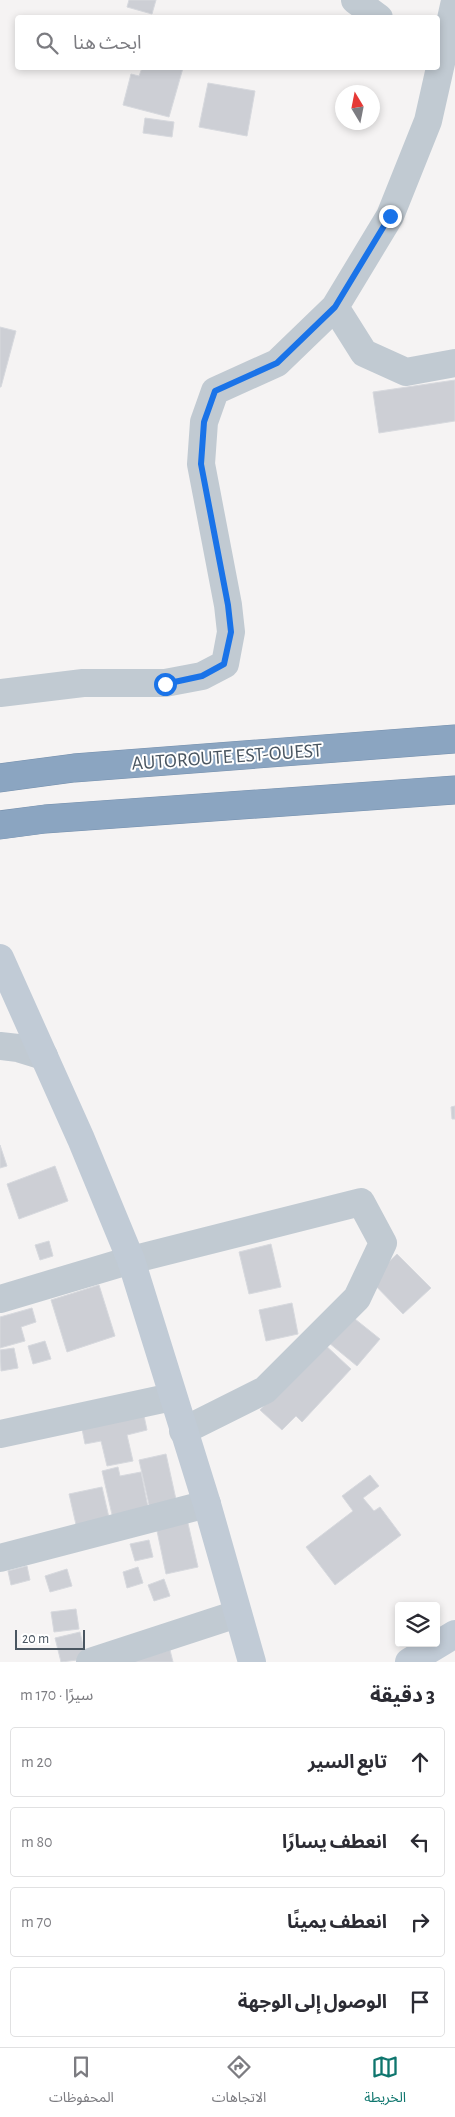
<!DOCTYPE html>
<html lang="ar">
<meta charset="utf-8">
<style>
:root{--surface:#fff;--page:#f7f7f7;--text:#2b2b33;--muted:#7c7c81;--line:#e1e1e2;--accent:#0f766e}
body{margin:0;font-family:"Alegreya Sans","Noto Sans Arabic",sans-serif;background:var(--page);color:var(--text);direction:rtl}
.controls{position:absolute;right:15px;bottom:15px;display:grid;overflow:hidden;border-radius:5px;box-shadow:0 2px 8px #0003}
.controls button{width:45px;height:45px;display:grid;place-items:center;padding:0;border:0;border-bottom:1px solid var(--line);background:var(--surface);color:var(--text);font:25px sans-serif}
.compass{position:absolute;left:335px;top:85px;width:45px;height:45px;border-radius:50%;background:var(--surface);box-shadow:0 2px 8px #0003;rotate:350deg}
.scale{position:absolute;left:15px;bottom:12px;width:70px;box-sizing:border-box;padding-left:5px;border:2px solid #4a5661;border-top:0;font-size:14px;line-height:18px;white-space:nowrap;color:#4a5661;-webkit-text-stroke:4px #fff;paint-order:stroke}
.stop{position:absolute;width:15px;height:15px;margin:-11px;border:4px solid #1a73e8;border-radius:50%;background:#fff}
.stop.end{background:#1a73e8;border-color:#fff;box-shadow:0 1px 5px #0008}
.list{margin:0;padding:0;list-style:none}
h2{display:flex;justify-content:space-between;align-items:center;height:65px;margin:0;padding:0 20px;font-size:21px}
h2 small{font-size:16px;font-weight:400;color:var(--muted)}
.list li{display:grid;grid-template-columns:32px 1fr auto;gap:15px;align-items:center;box-sizing:border-box;height:70px;margin:0 10px 10px;padding:0 10px;border:1px solid var(--line);border-radius:5px}
.list b{display:block;font-size:19px;white-space:nowrap}
.list em{font-size:16px;font-style:normal;color:var(--muted)}
.icon{flex:none;width:28px;height:28px;fill:none;stroke:currentColor;stroke-width:2;stroke-linecap:round;stroke-linejoin:round}
.map{position:relative;flex:none;width:455px;height:1662px;overflow:hidden;direction:ltr}
.search{position:absolute;background:var(--surface);box-shadow:0 2px 8px #0003;left:15px;right:15px;top:15px;height:55px;display:flex;align-items:center;gap:12px;box-sizing:border-box;padding:0 18px;border-radius:5px;color:var(--muted);font-size:19px}
.sheet{height:385px;background:var(--surface)}
nav{display:flex;justify-content:space-around;align-items:center;box-sizing:border-box;height:70px;border-top:1px solid var(--line);background:var(--surface);font-size:14px;color:var(--muted)}
nav a{display:grid;justify-items:center;gap:2px}
nav .on{color:var(--accent)}
.map>svg:first-child{display:block}
</style>
<div class="map">
<svg width="455" height="1662" viewBox="0 0 455 1662">
<rect width="100%" height="100%" fill="#f5f3f3"/>
<!-- building -->
<path fill="#cdcfd5" stroke="#d7d9de" d="M129,0H156L152,14L127,7Z
M142,68H183L169,117L123,105L131,74L139,76Z
M208,83L255,91L247,136L199,127Z
M145,118L174,122L172,137L143,133Z
M0,327L16,331L1,387H0Z
M455,380V421L379,433L373,392Z
M455,1106V1119H452L451,1107Z
M0,1145L7,1166L0,1168Z
M55,1166L68,1201L19,1219L7,1184Z
M49,1241L53,1256L40,1260L35,1245Z
M271,1244L281,1287L249,1294L239,1252Z
M397,1254L431,1288L403,1314L370,1280Z
M99,1285L115,1336L67,1352L51,1300Z
M292,1303L298,1334L266,1341L259,1310Z
M32,1308L36,1322L21,1327L25,1341L0,1348V1317Z
M345,1311L380,1339L357,1366L323,1338Z
M45,1341L51,1359L33,1364L28,1346Z
M323,1343L351,1369L302,1422L296,1416L282,1430L260,1410Z
M14,1348L18,1368L1,1371L0,1350Z
M143,1411L147,1430L127,1435L133,1461L107,1466L101,1441L85,1444L81,1424Z
M166,1454L177,1504L150,1509L139,1460Z
M118,1467L120,1476L141,1472L149,1512L113,1519L102,1471Z
M370,1475L379,1486L363,1498L374,1511L380,1507L401,1535L335,1585L306,1547L353,1511L342,1496Z
M102,1487L110,1522L77,1529L69,1494Z
M187,1519L198,1567L166,1574L156,1526Z
M149,1540L153,1557L135,1561L130,1544Z
M27,1566L30,1580L11,1585L8,1571Z
M138,1567L143,1583L127,1588L123,1572Z
M67,1569L72,1586L50,1592L45,1576Z
M164,1579L170,1596L154,1601L148,1585Z
M76,1609L79,1629L54,1632L51,1612Z
M80,1632L86,1659L61,1662L55,1638Z
M170,1650L173,1662H129Z"/>
<g fill="none" stroke-linecap="round" stroke-linejoin="round">
<defs>
<path id="highway" d="M0,778L74,768L455,739
M0,825L45,819L455,790"/>
</defs>
<!-- highway casing -->
<use href="#highway" stroke="#7690ad" stroke-width="29"/>
<!-- street -->
<path stroke="#c1cad2" stroke-width="28" d="M355,0L379,18
M335,307L364,353L406,372L455,363
M0,693L83,683H165L202,676L225,664L231,632L228,605L201,464L204,422L215,391L277,363L335,307L390,216L428,121L455,1
M0,1046L18,1048L44,1056
M0,1299L131,1260L361,1202L383,1243L357,1298L265,1390L183,1431
M0,1434L172,1397
M0,1558L207,1504
M90,1662L237,1614"/>
<!-- secondary -->
<path stroke="#c1cbd6" stroke-width="28" d="M0,958L81,1139L131,1260L207,1504L252,1662
M409,1662L455,1634"/>
<!-- highway -->
<use href="#highway" stroke="#8ba5c1" stroke-width="28"/>
</g>
<g fill="none" stroke-linecap="round" stroke-linejoin="round">
<!-- route -->
<path stroke="#1a73e8" stroke-width="6" d="M165,684L202,676L224,664L231,632L228,605L201,464L204,422L215,391L277,363L335,307L390,216"/>
</g>
<g text-anchor="middle" dominant-baseline="central" stroke-width="4" stroke-linejoin="round" paint-order="stroke">
<!-- street labels -->
<g font-size="20" fill="#4a5661" stroke="#fff">
<text transform="translate(227 757) rotate(-4)">AUTOROUTE EST-OUEST</text>
</g>
</g>
</svg>
<div class="controls">
<button><svg class="icon" aria-label="layers" viewBox="0 0 24 24"><path d="M12 4l9 5-9 5-9-5zM3 14l9 5 9-5"/></svg></button>
</div>
<svg class="compass" viewBox="-18 -18 36 36"><path d="M0-13l5 13h-10z" fill="#e53935"/><path d="M0 13l5-13h-10z" fill="#7c7c81"/></svg>
<div class="scale">20 m</div>
<div class="stop" style="left:165px;top:684px"></div>
<div class="stop end" style="left:390px;top:216px"></div>
<div class="search"><svg class="icon" aria-label="search" viewBox="0 0 24 24"><circle cx="10" cy="10" r="6"/><path d="M15 15l6 6"/></svg>ابحث هنا</div>
</div>
<section class="sheet">
<h2>3 دقيقة<small>سيرًا · 170 m</small></h2>
<ul class="list">
<li><svg class="icon" aria-label="ahead" viewBox="0 0 24 24"><path d="M12 20V5M6 11l6-6 6 6"/></svg><div><b>تابع السير</b></div><em>20 m</em></li>
<li><svg class="icon" aria-label="left" viewBox="0 0 24 24"><path d="M17 20v-9H6M10 6l-5 5 5 5"/></svg><div><b>انعطف يسارًا</b></div><em>80 m</em></li>
<li><svg class="icon" aria-label="right" viewBox="0 0 24 24"><path d="M7 20v-9h11M14 6l5 5-5 5"/></svg><div><b>انعطف يمينًا</b></div><em>70 m</em></li>
<li><svg class="icon" aria-label="arrive" viewBox="0 0 24 24"><path d="M6 21V4h12l-3 4 3 4H6"/></svg><div><b>الوصول إلى الوجهة</b></div></li>
</ul>
</section>
<nav>
<a class="on"><svg class="icon" aria-label="map" viewBox="0 0 24 24"><path d="M3 6l6-2 6 2 6-2v14l-6 2-6-2-6 2zM9 4v14M15 6v14"/></svg>الخريطة</a>
<a><svg class="icon" aria-label="directions" viewBox="0 0 24 24"><path d="M12 3l9 9-9 9-9-9zM9 14v-3h6M13 9l2 2-2 2"/></svg>الاتجاهات</a>
<a><svg class="icon" aria-label="saved" viewBox="0 0 24 24"><path d="M7 4h10v16l-5-4-5 4z"/></svg>المحفوظات</a>
</nav>
